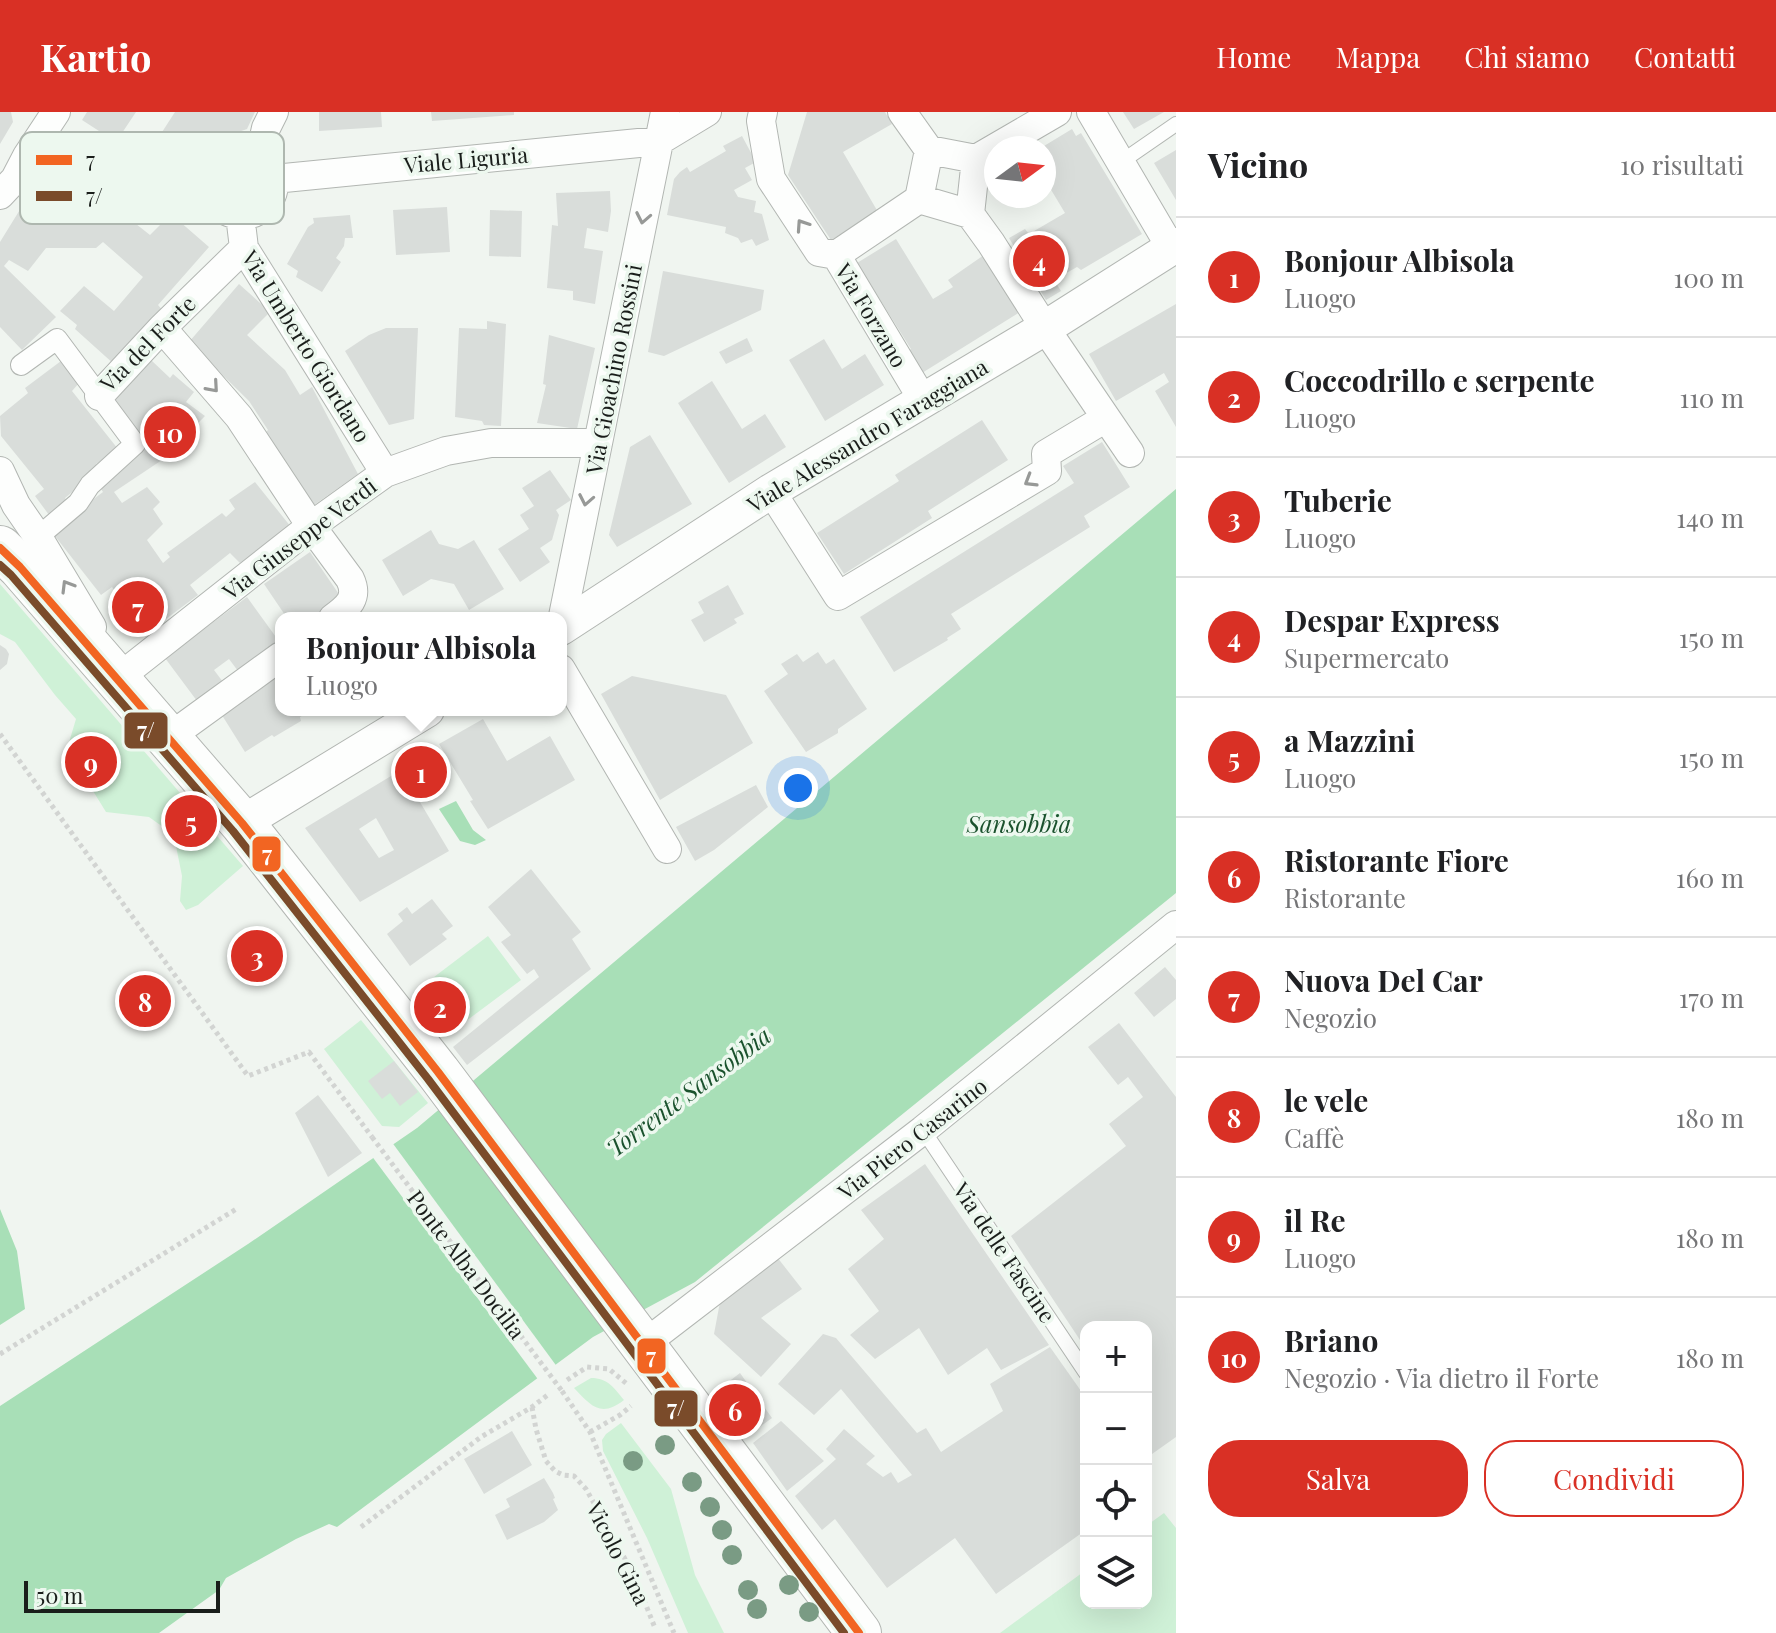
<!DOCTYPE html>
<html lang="it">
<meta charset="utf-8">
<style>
:root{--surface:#fff;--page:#f2f2f2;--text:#202124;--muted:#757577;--line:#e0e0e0;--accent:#d93025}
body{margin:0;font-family:"Playfair Display",serif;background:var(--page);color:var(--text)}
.controls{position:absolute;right:24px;bottom:24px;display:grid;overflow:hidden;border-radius:16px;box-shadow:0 8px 32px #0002}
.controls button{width:72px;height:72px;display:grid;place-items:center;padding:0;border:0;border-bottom:2px solid var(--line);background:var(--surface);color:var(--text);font:40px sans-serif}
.compass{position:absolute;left:984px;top:24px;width:72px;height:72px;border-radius:50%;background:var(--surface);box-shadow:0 8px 32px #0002;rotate:75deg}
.scale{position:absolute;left:24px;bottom:20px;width:196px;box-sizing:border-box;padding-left:8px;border:4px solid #1a1e1b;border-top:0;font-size:22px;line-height:28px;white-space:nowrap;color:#1a1e1b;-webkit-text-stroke:6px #edf8ef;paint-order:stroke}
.you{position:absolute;left:798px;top:676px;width:28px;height:28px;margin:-20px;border:6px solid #fff;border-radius:50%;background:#1a73e8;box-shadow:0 0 0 12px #1a73e833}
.badge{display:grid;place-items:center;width:52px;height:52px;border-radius:50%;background:var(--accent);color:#fff;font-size:26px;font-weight:700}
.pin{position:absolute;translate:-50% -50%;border:4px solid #fff;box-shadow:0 2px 8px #0006}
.popup{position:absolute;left:275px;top:500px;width:292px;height:104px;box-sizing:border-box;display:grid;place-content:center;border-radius:16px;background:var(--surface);filter:drop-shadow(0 2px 6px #0005);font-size:26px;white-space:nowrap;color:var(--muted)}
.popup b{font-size:30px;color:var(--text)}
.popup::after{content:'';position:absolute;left:50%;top:100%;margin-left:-16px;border:16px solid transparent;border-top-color:var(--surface)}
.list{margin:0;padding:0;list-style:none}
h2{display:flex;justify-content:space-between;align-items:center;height:104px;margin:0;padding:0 32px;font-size:34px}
h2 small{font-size:26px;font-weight:400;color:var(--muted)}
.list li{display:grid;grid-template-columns:52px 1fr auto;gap:24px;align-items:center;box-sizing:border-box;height:120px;padding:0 32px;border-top:2px solid var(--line)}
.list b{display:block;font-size:30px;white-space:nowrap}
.list p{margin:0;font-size:26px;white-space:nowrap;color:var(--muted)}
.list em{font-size:26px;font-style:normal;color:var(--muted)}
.actions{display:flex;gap:16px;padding:24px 32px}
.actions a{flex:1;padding:18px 0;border:2px solid var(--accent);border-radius:32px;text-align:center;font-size:28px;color:var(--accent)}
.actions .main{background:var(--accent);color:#fff}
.icon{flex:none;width:44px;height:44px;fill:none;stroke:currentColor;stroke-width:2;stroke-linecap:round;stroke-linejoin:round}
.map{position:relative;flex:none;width:1176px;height:1521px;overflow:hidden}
header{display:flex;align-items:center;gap:48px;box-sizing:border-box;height:112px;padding:0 40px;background:var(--accent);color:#fff}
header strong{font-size:38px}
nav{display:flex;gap:44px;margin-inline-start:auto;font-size:28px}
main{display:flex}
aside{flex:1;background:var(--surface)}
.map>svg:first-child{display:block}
</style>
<header>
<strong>Kartio</strong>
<nav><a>Home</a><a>Mappa</a><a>Chi siamo</a><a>Contatti</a></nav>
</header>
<main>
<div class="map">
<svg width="1176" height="1521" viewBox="0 0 1176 1521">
<rect width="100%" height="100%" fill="#f0f5f0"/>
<!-- green -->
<path fill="#cff1d7" d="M0,472L243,754L198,793L186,798L180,789L182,764L176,734L163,715L149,705L106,700L67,637L76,607L55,583L15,530L0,522Z
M488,824L521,868L446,924L413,881Z
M361,908L428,991L399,1015L382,1014L324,937Z
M591,1266C608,1266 614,1276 624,1288C601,1306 591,1294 574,1276Z
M621,1311L671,1377L695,1463L724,1521H688L647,1426L603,1339L602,1328L606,1322Z
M1164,1401L1176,1416V1521H1000L1086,1458V1491H1146V1414Z"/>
<!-- water -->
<path fill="#a8dfb7" d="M1176,377V781L695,1170L593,1225L337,1415L329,1412L296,1427L226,1466L219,1478L159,1521H0V1294L248,1132L417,1016Z
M456,689L473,718L486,728L475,733L460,729L439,697Z
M0,1097L17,1139L25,1197L0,1213Z"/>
<!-- pier -->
<path fill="#f0f5f0" d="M391,1029L558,1256L540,1270L371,1043Z"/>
<!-- building -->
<path fill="#d9ddda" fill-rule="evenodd" d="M0,0H11L13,10L0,32Z
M87,0H136L116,30L82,8Z
M175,0H255L247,17L227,24L214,32L200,50L188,43L182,50L172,43L170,46L153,34Z
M319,0H381L382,15L319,19Z
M431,0H514V3L432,9Z
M807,0H885L892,12L843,40L878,100L831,128L788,63Z
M1123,0H1164L1134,17Z
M1072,17L1076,24L1081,21L1142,122L1081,158L1077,155L1054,168L1061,179L1046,188L1009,126L1025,117L1029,122L1065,101L1044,66V34Z
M742,24L756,50L745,56L752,68L734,78L738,85L756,89L754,100L762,102L769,128L756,134L752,127L741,131L738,126L725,121L726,115L667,103L674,67L680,60L687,55L690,60L726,39L723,34Z
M1176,38V88L1154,51Z
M610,79L611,99L608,120L587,116L584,136L603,139L595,192L573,188V179L547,176L552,113L558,114L556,81Z
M29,83L99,92L100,103L116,104L131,108L150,123L171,102L209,135L158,193L164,200L115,253L75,217L77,213L60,199L84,174L114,199L143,165L103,130L96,136H46L28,159L9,148L4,154L56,205L22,238L0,215V130Z
M447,95L450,140L396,143L393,98Z
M490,98L522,99L521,145L489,144Z
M350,103L353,126H345L344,134L336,146L341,150L322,180L296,165L298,159L287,152L308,115L314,111L313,106Z
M896,127L933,187L953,175L948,168L984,143L1020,200L922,261L905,241L911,237L857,151Z
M663,159L764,178L761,198L664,244L648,240Z
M239,172L270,200L247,223L285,258L300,283L312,275L358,362L314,393L279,347L264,322L268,318L249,289L189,230Z
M1176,192V315L1155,279L1169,270L1164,261L1116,289L1089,242Z
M487,209L506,212L501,314L484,313L482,309L455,305L459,216L487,217Z
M386,216H418L414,307L389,313L345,239L369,223Z
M549,223L595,236L577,317L537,311L546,273L543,272Z
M747,226L753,239L726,252L719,240Z
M824,227L842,257L865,242L884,273L825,309L789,248Z
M151,248L170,266L173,262L194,280L186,290L205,304L162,348L114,380L122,391L147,375L160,390L153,397L163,412L147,428L163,451L170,445L167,441L222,401L226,405L235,397L229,388L255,370L291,415L240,451L230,441L190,473L198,483L146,522L112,475L101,483L51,419L103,380L97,371L148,330L111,292Z
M61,249L79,271L72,279L118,337L96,352L99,358L65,386L68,392L52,407L35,384L44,377L1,324L0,304L28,281L25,276Z
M712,269L742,317L765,302L786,335L729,371L678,291Z
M982,308L1008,348L928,399L932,406L844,462L817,421L899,369L895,363Z
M650,323L692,392L617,435L609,423L630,335Z
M1102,330L1130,375L1084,404L1090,415L951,502L961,517L947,526L948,528L894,560L860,505L1074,371L1063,354Z
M550,358L571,388L556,398L559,403L552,428L540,436L550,450L520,470L498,437L529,417L520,403L534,394L522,376Z
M431,418L439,432L458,437L474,428L504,477L469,498L454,472L431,467L403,484L382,448Z
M310,440L343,488L316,506H287L264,472Z
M728,473L744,502L734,507L737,511L704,530L691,508L704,501L698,490Z
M247,485L281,532L241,563L229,547L214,558L226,574L200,593L165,546Z
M0,533L6,537L9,542L7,552L0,558Z
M818,540L826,552L834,547L867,597L838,617V621L806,640L764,579L788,562L781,552L797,542L803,550Z
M281,555V598H312L300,605L301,609L274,625L272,623L245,640L220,600Z
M632,564L726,583L753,631L660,688L601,582Z
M483,607L507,649L550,624L575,668L488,717L470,689L473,688L439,632Z
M401,658L449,739L360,790L305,716ZM376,706L394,738L379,746L359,717Z
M756,673L768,695L714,738L695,749L676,715Z
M531,757L581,820L572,827L591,857L467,953L453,935L539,865L534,857L527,862L501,830L511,823L488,795Z
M432,787L453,814L442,822L447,827L410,854L387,822L403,809L398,802L407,795L412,802Z
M1165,855L1176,868V887L1154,905L1134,881Z
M146,871L162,893L142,908L126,886Z
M1119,911L1176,985V1325L1152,1342L1146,1331V1215H1086V1237L1011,1124L1126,1034L1109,1012L1143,985L1128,965L1118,973L1088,935Z
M394,949L418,980L400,994L390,981L382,987L368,969Z
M318,983L362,1041L328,1065L295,1001Z
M925,1052L1049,1233L1001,1258L987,1236L948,1263L919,1216L875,1247L850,1223L879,1199L848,1157L884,1127L861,1098Z
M777,1145L802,1177L761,1206L791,1232L761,1265L714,1222L720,1190Z
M823,1222L836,1226L917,1321L926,1316L941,1340L1003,1299L990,1272L1050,1235L1086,1286V1418L996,1482L955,1426L887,1476L835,1407L822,1418L795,1384L836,1347L826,1337L844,1317L875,1344L866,1352L883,1365L891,1360L898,1371L912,1363L841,1277L814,1303L778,1272Z
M740,1261L772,1306L746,1325L714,1281Z
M781,1309L824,1349L787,1379L753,1331Z
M512,1319L532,1353L484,1382L464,1347Z
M544,1366L553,1381L555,1386L553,1387L558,1398L544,1410L507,1428L495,1403L510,1395L506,1387Z"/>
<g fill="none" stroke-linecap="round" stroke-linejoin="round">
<defs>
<path id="service" d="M1121,50L1176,12
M923,1018L1086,1261"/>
<path id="pedestrian" d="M21,253L57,227L135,332L90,373L78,391L38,425"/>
<path id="minor" d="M763,0L761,9L771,67L819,140L836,143L923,288
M902,0L929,38L976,47L970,102L919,87L929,38
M1091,0L1171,136
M210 71a32 32 0 1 1 64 0a32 32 0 1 1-64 0Z
M260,43L266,16L274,0
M976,47L1057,0
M15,67L35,63L209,70
M274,67L659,29L707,0
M0,83L15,67L27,44L56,0
M970,102L991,131L1045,216L1130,341
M240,103L244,136L385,361
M836,143L919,87
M162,216L239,305L311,414L350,467C359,486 348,495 333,506
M99,284L162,216L244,136
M0,359L16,393L38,425L92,515
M771,379L838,484L1047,359L1046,342L1106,306
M561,514L665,0
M110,553L117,567L311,414L385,361L446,339L491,331H598
M561,557L667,737
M168,626L281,544
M643,1233L923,1018L1176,813"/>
<path id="tertiary" d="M561,516L771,379L1045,216L1176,133
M242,711L427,598"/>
<path id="primary" d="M0,436L20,455L242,711L438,960L859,1521"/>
</defs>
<!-- service casing -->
<use href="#service" stroke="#b2b6b2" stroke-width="16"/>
<!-- pedestrian casing -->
<use href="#pedestrian" stroke="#b2b6b2" stroke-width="22"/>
<!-- minor casing -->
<use href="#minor" stroke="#b2b6b2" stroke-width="30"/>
<!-- tertiary casing -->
<use href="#tertiary" stroke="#b2b6b2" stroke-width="36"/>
<!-- primary casing -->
<use href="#primary" stroke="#b2b6b2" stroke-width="46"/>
<!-- path -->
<path stroke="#d2d4d2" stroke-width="5" stroke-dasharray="4 4" stroke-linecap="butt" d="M0,622L248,964L309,940L372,1025
M0,1242L238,1096
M567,1268L587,1255L609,1257L627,1272
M562,1279L590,1320L674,1521
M532,1295L536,1317L546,1349L555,1359L563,1363L574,1364L586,1377L624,1445L640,1478L655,1516
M590,1320L620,1303L631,1294
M361,1415L481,1325L532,1295L549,1282"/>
<!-- service -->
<use href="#service" stroke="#fdfefd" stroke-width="14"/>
<!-- pedestrian -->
<use href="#pedestrian" stroke="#fdfefd" stroke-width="20"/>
<!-- minor -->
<use href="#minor" stroke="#fdfefd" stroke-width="28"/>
<!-- tertiary -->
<use href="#tertiary" stroke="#fdfefd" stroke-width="34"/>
<!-- primary -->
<use href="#primary" stroke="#fdfefd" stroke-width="44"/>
<!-- path-bridge -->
<path stroke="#d2d4d2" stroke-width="5" stroke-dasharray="4 4" stroke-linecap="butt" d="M372,1025L562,1279"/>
<defs>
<path id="bus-1" d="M0,436L20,455L242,711L438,960L859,1521"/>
<path id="bus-2" d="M0,453L11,463L233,719L428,967L844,1521"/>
</defs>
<!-- bus-1 casing -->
<use href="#bus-1" stroke="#edf8ef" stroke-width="14"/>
<!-- bus-2 casing -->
<use href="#bus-2" stroke="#edf8ef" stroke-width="14"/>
<!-- bus-1 -->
<use href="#bus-1" stroke="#f26522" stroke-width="8"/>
<!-- bus-2 -->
<use href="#bus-2" stroke="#7a4b2a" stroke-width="8"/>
</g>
<!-- trees -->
<g fill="#7a9b84">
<circle cx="665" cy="1333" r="10"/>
<circle cx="633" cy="1349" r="10"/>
<circle cx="692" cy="1370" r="10"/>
<circle cx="710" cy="1395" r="10"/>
<circle cx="722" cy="1418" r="10"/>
<circle cx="732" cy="1443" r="10"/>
<circle cx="789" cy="1473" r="10"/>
<circle cx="748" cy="1478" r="10"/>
<circle cx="757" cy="1497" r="10"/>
<circle cx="809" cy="1500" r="10"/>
</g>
<!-- one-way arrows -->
<defs><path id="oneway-chevron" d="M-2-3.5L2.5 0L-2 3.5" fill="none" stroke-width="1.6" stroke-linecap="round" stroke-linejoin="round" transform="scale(2)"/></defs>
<g stroke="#979997">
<use href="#oneway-chevron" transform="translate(643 106) rotate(101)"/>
<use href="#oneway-chevron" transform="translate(802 113) rotate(-124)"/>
<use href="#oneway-chevron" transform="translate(213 275) rotate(49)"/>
<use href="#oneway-chevron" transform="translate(1030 369) rotate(149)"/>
<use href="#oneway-chevron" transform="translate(586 388) rotate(101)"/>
<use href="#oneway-chevron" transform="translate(67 474) rotate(-121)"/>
</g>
<g text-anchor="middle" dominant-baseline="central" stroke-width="7" stroke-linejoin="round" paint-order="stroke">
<!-- street labels -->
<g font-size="22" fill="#1a1e1b" stroke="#edf8ef">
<text transform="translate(466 47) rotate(-5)">Viale Liguria</text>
<text transform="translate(872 203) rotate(59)">Via Forzano</text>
<text transform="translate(147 231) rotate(-45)">Via del Forte</text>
<text transform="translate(307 234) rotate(58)">Via Umberto Giordano</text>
<text transform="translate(613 257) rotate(-79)">Via Gioachino Rossini</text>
<text transform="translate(867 323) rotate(-31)">Viale Alessandro Faraggiana</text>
<text transform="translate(299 426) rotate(-37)">Via Giuseppe Verdi</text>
<text transform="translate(912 1026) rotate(-38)">Via Piero Casarino</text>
<text transform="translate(1005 1140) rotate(56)">Via delle Fascine</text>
<text transform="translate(467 1152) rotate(53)">Ponte Alba Docilia</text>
<text transform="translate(619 1441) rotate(63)">Vicolo Gina</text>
</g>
<!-- water labels -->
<g font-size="24" font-style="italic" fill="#1a522d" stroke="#edf8ef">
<text x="1019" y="711">Sansobbia</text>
<text transform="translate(688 979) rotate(-37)">Torrente Sansobbia</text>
</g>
</g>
<!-- legend -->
<rect x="20" y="20" width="264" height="92" rx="12" fill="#edf8ef" stroke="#aeb7af" stroke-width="2"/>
<rect x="36" y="43" width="36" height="10" fill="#f26522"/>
<rect x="36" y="79" width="36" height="10" fill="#7a4b2a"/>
<g font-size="22" fill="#1a1e1b">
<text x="86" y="56">7</text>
<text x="86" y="92">7/</text>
</g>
<g stroke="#edf8ef" stroke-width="3">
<rect x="123" y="599" width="46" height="39" rx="8" fill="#7a4b2a"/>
<rect x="251" y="723" width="31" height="38" rx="8" fill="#f26522"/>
<rect x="636" y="1225" width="31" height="38" rx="8" fill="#f26522"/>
<rect x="653" y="1277" width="46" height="39" rx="8" fill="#7a4b2a"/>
</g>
<g font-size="22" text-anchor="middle" font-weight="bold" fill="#fff">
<text x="146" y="626">7/</text>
<text x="267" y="750">7</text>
<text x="651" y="1252">7</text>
<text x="676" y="1304">7/</text>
</g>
</svg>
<div class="controls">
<button>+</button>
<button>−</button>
<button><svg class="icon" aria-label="locate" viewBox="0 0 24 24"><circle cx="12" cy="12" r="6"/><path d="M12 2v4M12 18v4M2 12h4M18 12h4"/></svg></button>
<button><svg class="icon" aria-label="layers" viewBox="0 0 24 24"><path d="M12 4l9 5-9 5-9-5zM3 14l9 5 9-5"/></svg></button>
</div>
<svg class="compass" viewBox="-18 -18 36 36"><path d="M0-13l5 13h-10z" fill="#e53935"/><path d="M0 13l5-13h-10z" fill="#757577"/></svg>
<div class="scale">50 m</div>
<div class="you"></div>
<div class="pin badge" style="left:421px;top:660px">1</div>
<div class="popup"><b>Bonjour Albisola</b>Luogo</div>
<div class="pin badge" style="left:440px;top:895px">2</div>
<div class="pin badge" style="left:257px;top:844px">3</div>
<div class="pin badge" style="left:1039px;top:149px">4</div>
<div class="pin badge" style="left:191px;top:709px">5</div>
<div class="pin badge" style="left:735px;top:1298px">6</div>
<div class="pin badge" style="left:138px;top:495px">7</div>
<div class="pin badge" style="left:145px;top:889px">8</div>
<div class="pin badge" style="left:91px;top:650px">9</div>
<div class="pin badge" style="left:170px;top:320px">10</div>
</div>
<aside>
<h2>Vicino<small>10 risultati</small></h2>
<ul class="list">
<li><span class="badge">1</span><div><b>Bonjour Albisola</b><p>Luogo</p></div><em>100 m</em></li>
<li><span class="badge">2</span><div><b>Coccodrillo e serpente</b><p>Luogo</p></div><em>110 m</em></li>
<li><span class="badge">3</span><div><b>Tuberie</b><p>Luogo</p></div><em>140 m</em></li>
<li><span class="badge">4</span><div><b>Despar Express</b><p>Supermercato</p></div><em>150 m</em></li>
<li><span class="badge">5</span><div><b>a Mazzini</b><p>Luogo</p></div><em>150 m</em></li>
<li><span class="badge">6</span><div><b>Ristorante Fiore</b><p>Ristorante</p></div><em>160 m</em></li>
<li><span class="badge">7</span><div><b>Nuova Del Car</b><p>Negozio</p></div><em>170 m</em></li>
<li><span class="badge">8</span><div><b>le vele</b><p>Caffè</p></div><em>180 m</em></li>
<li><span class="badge">9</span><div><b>il Re</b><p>Luogo</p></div><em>180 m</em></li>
<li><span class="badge">10</span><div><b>Briano</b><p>Negozio · Via dietro il Forte</p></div><em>180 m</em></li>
</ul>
<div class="actions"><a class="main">Salva</a><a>Condividi</a></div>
</aside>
</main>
